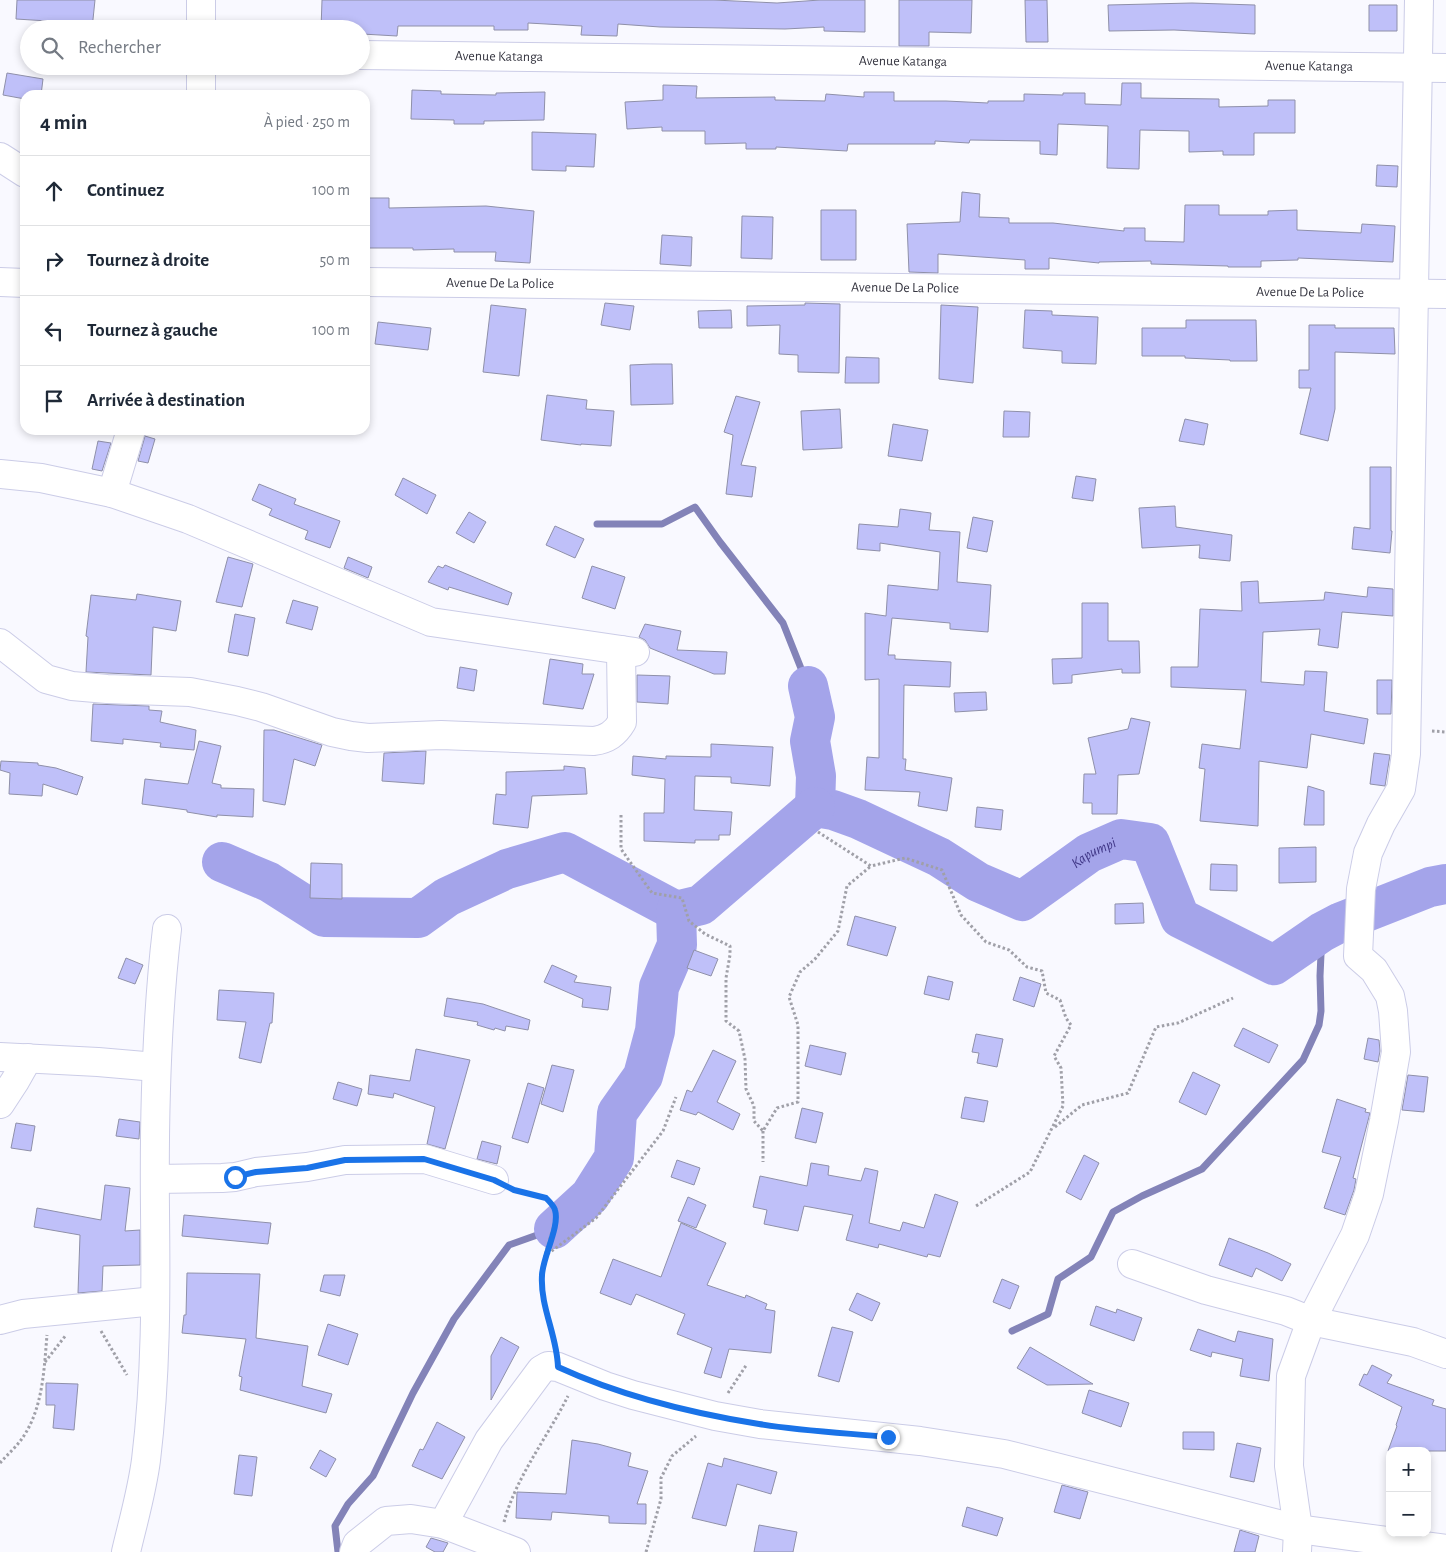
<!DOCTYPE html>
<html lang="fr">
<meta charset="utf-8">
<style>
:root{--surface:#fff;--page:#f6f6f7;--text:#1f2937;--muted:#747a83;--line:#e0e1e3}
body{margin:0;font-family:"Alegreya Sans",sans-serif;background:var(--page);color:var(--text)}
.controls{position:absolute;right:15px;bottom:15px;display:grid;overflow:hidden;border-radius:10px;box-shadow:0 2px 8px #0003}
.controls button{width:45px;height:45px;display:grid;place-items:center;padding:0;border:0;border-bottom:1px solid var(--line);background:var(--surface);color:var(--text);font:25px sans-serif}
.stop{position:absolute;width:15px;height:15px;margin:-11px;border:4px solid #1a73e8;border-radius:50%;background:#fff}
.stop.end{background:#1a73e8;border-color:#fff;box-shadow:0 1px 5px #0008}
.list{margin:0;padding:0;list-style:none}
h2{display:flex;justify-content:space-between;align-items:center;height:65px;margin:0;padding:0 20px;font-size:21px}
h2 small{font-size:16px;font-weight:400;color:var(--muted)}
.list li{display:grid;grid-template-columns:32px 1fr auto;gap:15px;align-items:center;box-sizing:border-box;height:70px;padding:0 20px;border-top:1px solid var(--line)}
.list b{display:block;font-size:19px;white-space:nowrap}
.list em{font-size:16px;font-style:normal;color:var(--muted)}
.icon{flex:none;width:28px;height:28px;fill:none;stroke:currentColor;stroke-width:2;stroke-linecap:round;stroke-linejoin:round}
.map{position:relative;flex:none;width:1446px;height:1552px;overflow:hidden}
.search{position:absolute;background:var(--surface);box-shadow:0 2px 8px #0003;left:20px;top:20px;width:350px;height:55px;display:flex;align-items:center;gap:12px;box-sizing:border-box;padding:0 18px;border-radius:28px;color:var(--muted);font-size:19px}
.panel{position:absolute;background:var(--surface);box-shadow:0 2px 8px #0003;left:20px;top:90px;width:350px;height:345px;border-radius:15px}
.map>svg:first-child{display:block}
</style>
<div class="map">
<svg width="1446" height="1552" viewBox="0 0 1446 1552">
<rect width="100%" height="100%" fill="#f9f9ff"/>
<g fill="none" stroke-linecap="round" stroke-linejoin="round">
<!-- stream -->
<path stroke="#8383b8" stroke-width="7" d="M597,524H662L695,507L720,542L783,623L808,686
M1012,1331L1048,1314L1058,1279L1091,1257L1113,1212L1142,1196L1202,1169L1303,1060L1319,1025L1321,1011L1320,976L1322,932
M338,1552L335,1526L348,1504L373,1476L413,1393L454,1319L509,1245L554,1229"/>
<!-- river -->
<g stroke="#a4a4ea" stroke-width="40">
<path id="s1" d="M808,686L815,717L810,741L816,776L815,807L833,810L858,819L939,857L978,882L1022,901L1089,853L1121,839L1150,843L1180,918L1274,965L1322,932L1341,922L1430,887L1446,884"/>
<path d="M222,862L269,882L324,917L418,918L447,897L507,869L565,852L676,911"/>
<path d="M554,1229L590,1196L614,1158L617,1113L643,1076L655,1031L659,987L677,945L676,911L701,905L815,807"/>
</g>
</g>
<!-- building -->
<path fill="#bfc0f9" stroke="#8f90a9" d="M17,0H95L92,29H63L64,22L16,19Z
M322,0H714L777,3L820,0H865V32L824,31V27L785,29L660,27L618,24L617,36L581,35L582,26L528,23V30H494V26H398L397,36L362,34V29H321Z
M899,0H972L971,33L929,32V46H899Z
M1025,0H1047L1048,42H1026Z
M1192,3L1255,5V34L1174,30L1109,31L1108,5Z
M1369,5H1397V31H1369Z
M7,73L43,79L41,95H25V99L3,95Z
M1122,83H1141V98L1219,99V107L1268,106V100H1295V133H1254V155H1223V151L1189,152V131L1140,130L1139,169L1107,168L1108,126L1058,124L1057,155L1040,154V141L970,140L969,143L935,141V144H848L847,151L776,147V149H746V143L705,144V131H662V127L627,129L625,102L663,100V85L697,86L696,98L775,97V100L825,101L826,94L864,97V92H894V101H946L988,103V101H1024V94L1063,95V93H1085V104L1121,105Z
M412,90L441,91V94L496,95V93L545,92L544,120L484,121V124H454V120L411,119Z
M532,132L596,134L594,167L566,166V171L532,170Z
M1377,165L1398,166L1397,187L1376,186Z
M962,192L980,194L979,217L1009,218V223H1053L1124,231V228H1145V241L1184,242L1185,205H1219V215H1268V211L1297,210V230L1361,233L1362,224L1395,226L1393,262L1298,258V260L1261,261V267H1228V266L1151,264V261L1099,262V263L1049,258V269H1025V260L938,254V273L909,272L907,224L960,222Z
M369,198H389V208L486,206L534,211L530,263L495,261L496,252H454V249L413,250V248H369Z
M821,210H856V260H821Z
M742,216L773,217L772,259L741,258Z
M662,235L692,237L691,266L660,264Z
M605,303L634,306L630,330L601,325Z
M805,303L840,304L839,373L798,372V355L779,354L780,325L747,326V306L805,305Z
M491,305L526,309L519,376L483,372Z
M941,305L978,307L973,383L939,379Z
M731,310L732,328H699L698,311Z
M1025,310L1052,311V315L1098,317L1096,364L1062,363V351L1023,348Z
M1186,320H1256L1257,361H1230V360L1185,358V356H1142V328H1186Z
M378,322L431,328L428,350L375,344Z
M1309,325H1335V328H1394L1395,354L1335,352V409L1328,441L1300,434L1311,388H1299V370H1309Z
M846,357L879,358V383H845Z
M653,364H672L673,404L631,405L630,365Z
M547,395L587,400L586,409L614,411L611,446L581,444V445L541,440Z
M736,396L760,402L741,465L756,467L752,497L726,494L733,435L724,432Z
M840,409L842,448L803,450L801,411Z
M1004,411L1030,412L1029,437H1003Z
M1185,419L1208,424L1204,445L1179,441Z
M893,424L928,430L922,461L888,456Z
M145,436L155,439L148,463L138,461Z
M98,441L111,443L102,471L92,469Z
M1370,467H1391V531H1392L1390,553L1352,549L1354,527L1370,529Z
M1076,476L1096,479L1093,501L1072,498Z
M403,478L436,495L427,514L395,495Z
M259,484L296,499L294,504L340,521L330,548L305,539L308,531L269,515L272,509L252,500Z
M1175,506L1176,527L1232,535L1230,561L1199,558L1200,545L1142,548L1139,508Z
M900,509L931,513L929,530L960,532L957,582L991,585L988,632L950,629V623L892,618L888,655H895V659L951,662L950,687L904,685L903,759H906L905,770L952,778L947,811L918,806L920,792L865,790L867,757L879,758V679L865,680V613L886,616L888,585L938,590L940,552L880,543V551L857,549L859,524L898,527Z
M469,512L486,522L474,543L456,533Z
M973,517L993,521L987,552L967,548Z
M555,526L584,539L575,558L546,545Z
M228,557L253,564L242,607L216,602Z
M348,557L372,567L368,578L344,568Z
M445,565L512,593L508,605L449,587L448,590L428,582L438,566L443,568Z
M592,566L625,577L615,609L582,598Z
M1258,581L1259,603L1324,600L1325,592L1367,597L1368,587L1393,589V616L1342,612L1338,648L1318,645L1320,629L1263,632L1261,682L1304,685L1305,671L1327,672L1324,711L1368,719L1364,744L1311,734L1307,768L1259,761L1258,826L1200,821L1205,769L1199,768L1202,744L1240,749L1246,690L1171,687V667H1198L1200,609L1242,611L1241,582Z
M137,594L181,601L176,631L153,627L151,675L86,672L88,637L86,636L91,595L136,600Z
M293,600L318,607L312,630L286,623Z
M1082,603H1108V641H1139L1140,673H1122V669L1072,675V683L1053,684L1052,659L1082,658Z
M235,614L255,618L248,656L228,652Z
M645,624L681,631L677,650L727,652L725,674H714L650,648L645,640L639,637Z
M550,659L583,664L582,674H594L583,709L543,704Z
M460,667L477,670L474,691L457,688Z
M637,675L670,676L668,704L637,702Z
M1377,680H1392L1391,714H1377Z
M986,692L987,710L955,712L954,693Z
M93,704L149,706V710L162,711L160,722L196,730L194,750L160,747L161,743L123,739V744L91,741Z
M1131,718L1150,722L1139,774L1118,775L1117,814H1092V803H1083L1084,774H1096L1088,738L1128,729Z
M264,730H274L322,745L315,766L294,759L285,805L263,801Z
M199,741L221,746L212,783L221,785V788L254,789L253,817L217,815V817L187,812V810L142,804L145,779L188,784Z
M711,744L773,747L770,786L731,783V777L695,776L694,810L732,812L730,835H719V840H695V843L644,841V813H664L665,779L632,775L633,756L666,759V756L711,757Z
M426,751L424,784L382,781L384,753Z
M1374,753L1390,755L1385,786L1370,784Z
M1,761L38,763V765L56,768L83,777L77,795L43,784L42,796L9,794L10,773L0,770Z
M564,766L585,768L587,794L532,796L528,828L493,824L496,794L506,795V772L564,770Z
M1308,786L1324,791V825H1304Z
M977,807L1003,810L1001,830L975,827Z
M1316,847V882L1279,883V848Z
M311,863L342,864V899L310,898Z
M1211,864L1237,865V891L1210,890Z
M1143,903L1144,923L1115,924V904Z
M855,916L896,927L887,956L847,945Z
M694,950L718,959L711,976L687,968Z
M126,958L143,965L135,984L118,978Z
M552,965L577,976L574,982L611,987L608,1010L582,1007L583,999L544,982Z
M928,976L953,982L949,1000L924,994Z
M1020,977L1041,984L1034,1007L1013,1000Z
M219,990L274,993L272,1023H270L261,1063L239,1058L246,1022L217,1020Z
M447,998L483,1004L530,1020L528,1030L506,1026L505,1031L495,1028L494,1030L477,1025L478,1022L444,1016Z
M1243,1028L1278,1045L1269,1063L1234,1046Z
M976,1034L1003,1039L997,1067L977,1063L979,1053L972,1052Z
M1368,1038L1379,1040L1380,1051L1378,1062L1364,1059Z
M810,1045L846,1053L841,1075L805,1066Z
M416,1049L470,1060L445,1149L427,1144L435,1107L394,1093L393,1098L368,1094L370,1075L410,1081Z
M713,1050L736,1061L717,1102L740,1114L733,1130L698,1112L696,1115L680,1110L687,1090L692,1092Z
M552,1065L574,1070L563,1112L541,1104Z
M1193,1072L1220,1085L1206,1115L1179,1102Z
M1408,1075L1428,1077L1424,1112L1402,1110Z
M338,1082L362,1089L357,1106L333,1099Z
M528,1083L544,1088L528,1143L512,1138Z
M965,1097L988,1101L984,1122L961,1118Z
M1337,1099L1366,1109L1365,1112L1370,1113L1353,1178L1356,1179L1354,1190L1345,1215L1324,1208L1341,1157L1322,1152Z
M802,1108L823,1113L816,1143L795,1138Z
M119,1119L140,1122L139,1139L116,1136Z
M16,1123L35,1126L31,1151L11,1148Z
M482,1141L501,1146L497,1164L477,1159Z
M1084,1155L1099,1163L1081,1200L1066,1192Z
M677,1160L700,1168L694,1185L671,1177Z
M811,1163L829,1166L828,1175L861,1181L865,1168L878,1171L869,1223L900,1231L903,1222L924,1228L935,1194L958,1202L940,1257L928,1254L927,1257L879,1244L878,1248L846,1240L853,1215L804,1206L798,1231L764,1224L767,1210L753,1207L760,1176L807,1186Z
M105,1185L130,1188L125,1231L140,1230V1265L103,1266L102,1291L78,1293L80,1235L34,1227L37,1208L101,1220Z
M688,1197L706,1205L696,1228L678,1221Z
M184,1215L271,1223L268,1244L182,1236Z
M681,1223L726,1243L707,1285L745,1298L746,1295L767,1304L765,1309L775,1311L771,1353L729,1349L721,1378L704,1373L712,1348L677,1334L685,1314L636,1294L631,1305L600,1293L613,1259L661,1277Z
M1229,1238L1268,1253L1291,1264L1282,1281L1256,1268L1252,1277L1219,1265Z
M187,1273L260,1274L256,1338L308,1346L302,1386L332,1394L326,1413L240,1390L242,1377L239,1376L246,1339L182,1333L184,1315H186Z
M324,1275H345L340,1296L320,1291Z
M1002,1279L1019,1286L1010,1309L993,1302Z
M857,1293L880,1303L872,1321L849,1310Z
M1096,1306L1116,1313L1117,1309L1142,1318L1134,1341L1090,1325Z
M328,1324L358,1334L348,1365L318,1355Z
M832,1327L853,1332L839,1382L818,1376Z
M1198,1329L1235,1342L1238,1331L1273,1339L1269,1381L1240,1376L1243,1359L1212,1352L1211,1357L1190,1350Z
M501,1337L519,1347L491,1400V1356Z
M1030,1347L1093,1384L1047,1385L1017,1368Z
M1372,1365L1392,1375L1387,1383L1434,1400L1432,1405L1446,1409V1451H1388L1397,1426L1396,1425L1402,1407L1359,1385L1364,1374L1367,1375Z
M46,1383L78,1384L74,1430L53,1428L55,1405H46Z
M1089,1390L1129,1403L1121,1427L1082,1413Z
M437,1422L465,1437L442,1479L412,1466L420,1449L423,1450Z
M1183,1432H1214V1450L1183,1449Z
M572,1440L598,1444L631,1453L628,1466L648,1471L637,1504H646V1524L609,1523V1516L552,1512L551,1520L516,1518L517,1492L566,1494Z
M1237,1443L1261,1448L1254,1482L1230,1477Z
M320,1450L336,1459L326,1477L310,1468Z
M239,1455L257,1457L252,1496L234,1494Z
M724,1458L777,1472L771,1494L737,1484L726,1526L692,1518L708,1463L722,1467Z
M1062,1485L1088,1492L1080,1519L1054,1512Z
M967,1507L1003,1518L997,1536L962,1526Z
M759,1525L797,1532L793,1552H754Z
M1240,1530L1259,1536L1255,1552H1234Z
M431,1538L448,1543L443,1552H435L426,1547Z"/>
<g fill="none" stroke-linecap="round" stroke-linejoin="round">
<defs>
<g id="minor">
<path d="M201,0V29"/>
<path id="s2" d="M361,55L1446,68"/>
<path d="M201,95V66"/>
<path d="M0,157L25,173"/>
<path d="M0,282L25,283"/>
<path id="s3" d="M365,282L1446,294"/>
<path d="M0,474L41,478L112,493L188,519L431,622L635,652"/>
<path d="M112,493L131,430"/>
<path d="M0,643L46,679L72,686L107,689L190,692L237,701L261,707L332,732L351,736L368,738L441,735L594,741C607,739 615,734 622,722L621,650"/>
<path d="M0,1057L98,1062L156,1067"/>
<path d="M0,1104L15,1081L28,1058"/>
<path d="M155,1179L222,1178L235,1177L256,1172L307,1167L345,1160L425,1159L494,1180"/>
<path d="M1132,1264L1206,1290L1286,1311L1311,1321L1413,1342L1446,1354"/>
<path d="M0,1320L23,1314L155,1301"/>
<path d="M443,1524L489,1440L541,1370L548,1366L558,1367L605,1386L633,1395L715,1416L760,1424L920,1441L1004,1454L1298,1529L1446,1549"/>
<path d="M126,1552C133,1522 142,1491 146,1460C156,1378 156,1294 155,1211C154,1117 156,1022 167,929"/>
<path d="M354,1552L357,1544L386,1521L411,1519L443,1524L516,1552"/>
<path d="M1297,1552L1298,1529L1289,1466L1291,1376L1311,1321L1355,1235L1369,1194L1384,1121L1396,1052L1393,1011L1390,996L1374,970L1358,956L1361,889L1368,853L1381,824L1401,789L1406,754L1419,0"/>
</g>
</defs>
<!-- minor casing -->
<use href="#minor" stroke="#cbcce7" stroke-width="30"/>
<!-- path -->
<path stroke="#a0a0a8" stroke-width="3" stroke-dasharray="2.5 2.5" stroke-linecap="butt" d="M1432,731L1446,732
M621,815V849L652,893L682,898L689,921L705,934L730,946V955L726,978V1021L739,1031L745,1059L746,1089L754,1106V1121L763,1131L777,1108L798,1102V1025L789,997L800,972L815,959L838,931L847,886L871,866
M818,832L871,866L905,858L942,870L961,915L986,942L1009,950L1027,967L1042,971L1046,993L1060,1000L1066,1018L1071,1025L1054,1056L1061,1068L1063,1106L1030,1172L976,1206
M1055,1127L1082,1105L1128,1093L1156,1027L1178,1023L1233,998
M763,1131V1162
M515,1190L546,1198L555,1210V1221L545,1255
M101,1331L127,1375
M555,1341L545,1306L542,1286L545,1256L596,1218L663,1131L676,1097
M45,1362L66,1335
M728,1393L747,1364
M0,1463C7,1455 15,1448 21,1440C43,1410 44,1370 47,1335
M504,1522C516,1477 547,1438 568,1396
M646,1552L661,1499V1478L672,1456L696,1436"/>
<!-- minor -->
<use href="#minor" stroke="#fff" stroke-width="28"/>
</g>
<g fill="none" stroke-linecap="round" stroke-linejoin="round">
<!-- route -->
<path stroke="#1a73e8" stroke-width="6" d="M235,1177L256,1172L307,1168L345,1160L424,1159L494,1180L514,1190L546,1198C549,1201 554,1206 555,1210C560,1227 543,1256 542,1275C540,1307 557,1335 558,1367C621,1396 690,1413 759,1424C801,1431 845,1433 888,1437"/>
</g>
<g text-anchor="middle" dominant-baseline="central" stroke-width="4" stroke-linejoin="round" paint-order="stroke">
<!-- street labels -->
<g font-size="14" fill="#373742" stroke="#f9f9ff">
<text stroke="none"><textPath href="#s2" startOffset="138">Avenue Katanga</textPath></text>
<text stroke="none"><textPath href="#s2" startOffset="542">Avenue Katanga</textPath></text>
<text stroke="none"><textPath href="#s2" startOffset="948">Avenue Katanga</textPath></text>
<text stroke="none"><textPath href="#s3" startOffset="135">Avenue De La Police</textPath></text>
<text stroke="none"><textPath href="#s3" startOffset="540">Avenue De La Police</textPath></text>
<text stroke="none"><textPath href="#s3" startOffset="945">Avenue De La Police</textPath></text>
</g>
<!-- water labels -->
<g font-size="15" font-style="italic" fill="#403787" stroke="#f9f9ff">
<text stroke="none"><textPath href="#s1" startOffset="438">Kapumpi</textPath></text>
</g>
</g>
</svg>
<div class="controls">
<button>+</button>
<button>−</button>
</div>
<div class="stop" style="left:235px;top:1177px"></div>
<div class="stop end" style="left:888px;top:1437px"></div>
<div class="search"><svg class="icon" aria-label="search" viewBox="0 0 24 24"><circle cx="10" cy="10" r="6"/><path d="M15 15l6 6"/></svg>Rechercher</div>
<section class="panel">
<h2>4 min<small>À pied · 250 m</small></h2>
<ul class="list">
<li><svg class="icon" aria-label="ahead" viewBox="0 0 24 24"><path d="M12 20V5M6 11l6-6 6 6"/></svg><div><b>Continuez</b></div><em>100 m</em></li>
<li><svg class="icon" aria-label="right" viewBox="0 0 24 24"><path d="M7 20v-9h11M14 6l5 5-5 5"/></svg><div><b>Tournez à droite</b></div><em>50 m</em></li>
<li><svg class="icon" aria-label="left" viewBox="0 0 24 24"><path d="M17 20v-9H6M10 6l-5 5 5 5"/></svg><div><b>Tournez à gauche</b></div><em>100 m</em></li>
<li><svg class="icon" aria-label="arrive" viewBox="0 0 24 24"><path d="M6 21V4h12l-3 4 3 4H6"/></svg><div><b>Arrivée à destination</b></div></li>
</ul>
</section>
</div>
